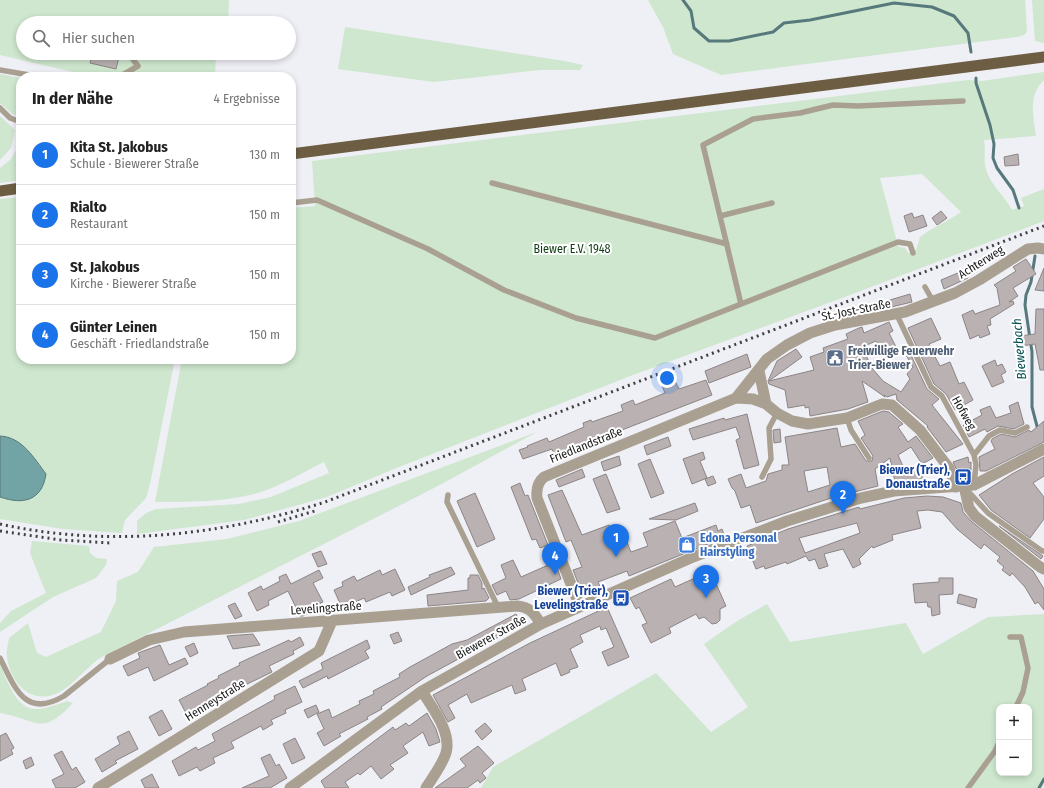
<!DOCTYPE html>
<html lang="de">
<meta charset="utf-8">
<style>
:root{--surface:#fff;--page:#f2f2f2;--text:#222;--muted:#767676;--line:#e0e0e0;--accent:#1a73e8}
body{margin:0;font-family:"Fira Sans Condensed",sans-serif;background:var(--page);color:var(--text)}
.controls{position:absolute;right:12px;bottom:12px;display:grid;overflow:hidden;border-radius:8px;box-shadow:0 2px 6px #0003}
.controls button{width:36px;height:36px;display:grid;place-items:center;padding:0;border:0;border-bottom:1px solid var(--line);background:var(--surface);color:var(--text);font:20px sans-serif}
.you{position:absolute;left:667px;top:378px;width:14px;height:14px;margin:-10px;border:3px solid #fff;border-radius:50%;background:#1a73e8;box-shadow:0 0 0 6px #1a73e833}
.badge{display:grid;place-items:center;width:26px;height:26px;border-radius:50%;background:var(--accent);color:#fff;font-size:13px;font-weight:700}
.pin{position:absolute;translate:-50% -33px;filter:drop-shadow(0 1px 2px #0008)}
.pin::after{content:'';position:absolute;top:21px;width:14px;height:12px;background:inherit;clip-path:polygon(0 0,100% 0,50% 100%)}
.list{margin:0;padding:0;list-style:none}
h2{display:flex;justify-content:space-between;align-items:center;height:52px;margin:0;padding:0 16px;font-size:17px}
h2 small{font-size:13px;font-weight:400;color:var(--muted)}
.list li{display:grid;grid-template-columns:26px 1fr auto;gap:12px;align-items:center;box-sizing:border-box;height:60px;padding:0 16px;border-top:1px solid var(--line)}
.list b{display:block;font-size:15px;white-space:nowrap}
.list p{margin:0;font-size:13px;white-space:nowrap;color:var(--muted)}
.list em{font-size:13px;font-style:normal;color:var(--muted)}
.icon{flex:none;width:22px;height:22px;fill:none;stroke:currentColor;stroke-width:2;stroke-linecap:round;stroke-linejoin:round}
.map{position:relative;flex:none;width:1044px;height:788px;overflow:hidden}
.search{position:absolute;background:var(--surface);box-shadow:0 2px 6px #0003;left:16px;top:16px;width:280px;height:44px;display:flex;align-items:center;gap:10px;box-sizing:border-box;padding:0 14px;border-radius:22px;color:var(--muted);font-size:15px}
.panel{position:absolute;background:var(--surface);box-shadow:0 2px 6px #0003;left:16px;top:72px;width:280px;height:292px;border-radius:16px}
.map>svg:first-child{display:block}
</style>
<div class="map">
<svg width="1044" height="788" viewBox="0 0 1044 788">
<rect width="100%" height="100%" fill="#efeff6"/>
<!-- green -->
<path fill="#cee7ce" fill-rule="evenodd" d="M0,0H229L228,23H23V53H216L215,77H94L0,55Z
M648,0H1025L1027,32L1024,35L1017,37L721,75L673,54L663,27Z
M1032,0H1044V43L1035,41Z
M345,27L565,61L583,65L580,70H540L434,82L338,69Z
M1044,72V80C1028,95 1033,115 1036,136L984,140C986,149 983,160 986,169C990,185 1005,196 1012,210L1024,206L1021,198L1044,189V221L850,295L633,375L394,469L327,497L244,520L137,534V521L146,513L156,509L239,504L271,497L329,473L324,462C303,472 283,485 261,492C229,502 188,502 155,502L182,359H291V208L315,206L312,161L968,80L982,81ZM922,174L961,212C947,222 933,227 920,237L916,250L908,253L905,248L899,247L896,238L880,178Z
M0,74L21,78V117L12,114L0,103Z
M0,116L15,130L11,148L0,160Z
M21,142V180L0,183V168L11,159Z
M21,197V359H175L150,484L146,498L125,520L122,533L63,529L0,519V497L8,500L46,474C35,459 21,437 0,436V199Z
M537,432L434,488L98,659C86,669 75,682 63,690C35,708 11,686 7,657C6,651 8,644 9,638L28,623L37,653L46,657L101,632L116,601L117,581L138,572L154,547L227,539L299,521Z
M32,541L89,546L90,553L96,558L107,559L106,565L96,578L53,597L0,632V623L11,611L46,593L30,553Z
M767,604L790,642L906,623L923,654L988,617L1044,614V785L1042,788H481L493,767L656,673L711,732L748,707L704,644L737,621ZM999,707H1029V773H999Z
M0,665C4,671 5,678 9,685C24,716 37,712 67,701L73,703C41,737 39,720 0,713Z"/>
<!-- water -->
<path fill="#72a3a5" stroke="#57797b" d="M0,436C22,437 34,458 46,474C42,501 23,505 0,497Z"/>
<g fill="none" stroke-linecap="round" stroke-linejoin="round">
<!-- stream -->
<path stroke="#57797b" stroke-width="3" d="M683,0L691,11L694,28L709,41H729L773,32L784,23L810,20L894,3L932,7L954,16L968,33L971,52
M976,78V83L990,125L994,144L993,158L997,168L1013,190L1019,208
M1035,256L1031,282L1026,295L1025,305L1032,352V407L1038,430
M1039,788L1044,779"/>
</g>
<!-- building -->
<path fill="#bab2b2" stroke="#8c8585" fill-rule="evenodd" d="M93,53H120L116,69L90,63Z
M1018,154L1019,165L1005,166L1004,157Z
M941,211L947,218L937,225L932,218Z
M912,213L914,218L923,215L927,226L909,232L904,216Z
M1026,259L1036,274L1013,288L1018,296L1009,302L1013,301L1014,304L990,319L991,325L987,326L990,334L980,338L979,335L970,339L962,315L973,310L975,314L1000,305L997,288L994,285L1016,271L1013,267Z
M1044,268V291L1035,290Z
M965,270L968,278L944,289L941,280Z
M910,294L912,302L879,310L877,306L880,303Z
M1036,309H1044V370H1040L1035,344L1021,346L1019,336L1035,334Z
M931,318L941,339L929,344L933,353L940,366L950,362L959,384L964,382L973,400L955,410L946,394L934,384L908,328Z
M889,322L893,331L889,333L898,351L885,358L876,341L862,347L872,368L883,381L901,392L910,379L907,374L913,367L906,355L910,353L927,389L939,399L932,405L963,444L946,452L927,427L928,426L897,400L896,394L887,397L884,395L885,397L862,381L868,402L848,409L810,416L809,407L805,408V405L788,408L785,390L769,384L768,381L777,361L796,349L802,357L769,381L814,370L810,357L824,352L823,348L848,339L846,334L859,328L862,327L864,333Z
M747,354L751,367L709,383L705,371Z
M995,360L997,366L1002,364L1006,372L1001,375L1004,382L992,387L982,366Z
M706,380L712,395L555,456L552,449L523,459L519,450L528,447L527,446L547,438L549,442L584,427L583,423L591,420L592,422L623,411L621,405L633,400L635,405L665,393L662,386L675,381L679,389Z
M1018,402L1024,424L1014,429L998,426L987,432L985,429L969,437L963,425L982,415L980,410L990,406L996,418L1011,413L1009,406Z
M883,411L889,412L903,424L898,427L908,442L916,436L933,458L922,464L911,447L898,455L906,473L919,468L923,479L895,482L890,458L875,469L878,486L834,497L756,523L750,505L741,508L735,491L732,488L728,479L741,474L746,488L766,481L768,474L782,470V465H789L785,437L837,428L841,447L855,444L866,461H872L873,456L861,438L865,435L858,421ZM827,467L830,485L808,492L804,471Z
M747,414L759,465L744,469L736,440L740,438L736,427L693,440L689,429L724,418L725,420Z
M1044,421V442L986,471H980L979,457L995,449L991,441L992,439L1001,434L1015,437L1029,430L1031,432Z
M780,429L781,442L774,443L773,430Z
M668,437L671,446L647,455L644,446Z
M703,452L705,459L700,461L707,478L692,484L683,459Z
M619,456L621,465L604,471L601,462Z
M968,457L969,463L971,462V470L958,473L953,462Z
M1044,457V476L1033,483L1044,497V519L1030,538L991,510L979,495L1012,474Z
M650,459L664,493L651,498L638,464Z
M582,469L585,477L559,487L556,480Z
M606,474L620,509L607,513L593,479Z
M713,476L716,483L708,486L705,479Z
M520,483L525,496L528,495L548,545L540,548L536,539L532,540L511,487Z
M562,490L582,535L609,525L614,539L624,535L631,552L648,546L643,533L675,521L682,538L716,525L718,531L722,529L725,537L629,576L627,571L598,582L600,586L590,590L588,585L580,588L573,570L582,567L571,540L566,542L548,495Z
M475,493L495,539L477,547L457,501Z
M927,496L943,497L961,503L963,512L971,521L1033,571L1044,589V610L1038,602L1035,604L1025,587L1012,573L1010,576L1002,570L1004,567L997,561L1000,557L984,544L981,549L957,529L942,512L928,510L917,511L921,528L892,535L893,540L873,548L872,546L859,559L861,564L853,568L843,549L824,554L828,566L819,569L815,559L809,561L806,556L787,564L786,562L765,569L764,566L756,569L747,546L788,529L859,507L860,509L904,498ZM857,523L860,533L805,553L799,538Z
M695,503L698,511L676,520L649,519Z
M999,526L1043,556L1041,559Z
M321,551L327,564L318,567L312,554Z
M513,560L521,577L555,562L561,579L519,599L510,600L506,591L497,595L492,585L506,578L501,565Z
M451,567L455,574L411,595L408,587L430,577L429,575Z
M395,569L405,590L392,596L390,592L366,602L364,598L342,608L334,590L343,586L342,582L354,576L357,581L380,570L382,575Z
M319,570L323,578L313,583L323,602L320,603L322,606L303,616H300L288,591L268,601L269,605L257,611L248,593L261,586L263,590L280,581L279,577L286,574L291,584Z
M704,574L706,580L713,577L726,606L720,609V620L717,623L712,624L704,617L699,619L696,614L669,628L671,633L651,643L642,625L647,623L639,607L636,609L630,598L671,579L675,587Z
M470,575H478L482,583V589L484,588L489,598L486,601L428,606L427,595L468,590V578H470Z
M939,578H953V594L939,595L940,614L932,616L931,607H928L927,602L915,603L913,584L939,582Z
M959,594L977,599L975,608L957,603Z
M235,603L242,616L235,619L228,606Z
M607,607L629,657L608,666L602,652L614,647L606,628L601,630L600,626L580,635L583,642L570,649L578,667L569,670L570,672L561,676L556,663L522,679L526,690L515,694L512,685L471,703L467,694L448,705L455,718L448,722L433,695L530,643Z
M516,614L521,625L427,676L381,707L382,709L367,717L368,719L339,734L341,736L324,746L317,733L324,729L317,714L329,709L332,718L360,704L359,701L374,694L373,691L400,677L399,674L410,667L452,644L467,640Z
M398,632L402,641L394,644L390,635Z
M253,634L260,645L233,649L227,636Z
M300,637L304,645L293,651L294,654L269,666L272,672L208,703L209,706L188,717L179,700L208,685L207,684L219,678L218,676L240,665L239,663L289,640L291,642Z
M367,640L370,648L365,651L369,658L328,679L327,676L303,688L299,681L323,669L321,663Z
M194,643L198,653L190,657L185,647Z
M160,645L169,665L185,658L188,664L154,681L148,667L128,676L123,666L140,658L138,653Z
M295,686L302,702L285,710L286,713L271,720L273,724L263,730L261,726L231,742L234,748L213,758L215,763L200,771L197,767L179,776L172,761L196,747L198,750L215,741L212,734L275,699L274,696Z
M316,705L319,712L308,718L304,710Z
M162,710L172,729L159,736L149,717Z
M427,713L436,729L440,742L429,746L423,732L403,746L408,753L390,765L394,769L381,779L371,766L360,775L358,773L345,782L349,788H325L321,781L393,727L395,730L406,723L409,726Z
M485,723L492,731L482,740L475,731Z
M129,731L138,749L115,761L117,763L102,772L95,759L120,744L117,737Z
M6,733L14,748L11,750L13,754L0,761V736Z
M295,738L305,758L292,764L283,744Z
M478,746L494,763L482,773L486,778L480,783L478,780L467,788H435L466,766L460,759Z
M62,751L72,770L76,767L85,782L75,788H56L52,780L64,774L54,755Z
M270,754L276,766L279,764L287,778L270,788H242L269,776L261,758Z
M31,757L34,765L26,769L23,761Z
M152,774L159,788H145L141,780Z"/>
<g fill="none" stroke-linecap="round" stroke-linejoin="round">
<!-- service -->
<path stroke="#a9a091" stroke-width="5.5" d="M0,70L41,77
M119,77L138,66L128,53
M0,108L10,118L21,122
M21,130V167
M492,183L727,244
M291,203L317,200L428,249L504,290L576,318L655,338L898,242L910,244L913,253
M720,216L772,203
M925,287L933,301
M741,304L703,145L753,119L800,113L833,105L858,106L963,101
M897,315L931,387L942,396L974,455L976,465L974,484
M847,418L851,430L869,458
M974,455L989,436L1000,430L1015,433L1027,427
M762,477L771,459L769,428L777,413
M967,490L988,513L1042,551H1044
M448,495L447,502L498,607
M1010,637H1021L1028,668L1023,692L1016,707
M0,658C15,688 25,719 64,696L110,659
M968,788L995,751L999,742"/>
<!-- minor -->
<path stroke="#a9a091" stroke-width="11" d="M759,371L766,404
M736,398L753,399L766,404L777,413L792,421L808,424L847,418L882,404L892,405L920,430L949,468L956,487
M964,486L969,508L975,516L1040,567L1044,569
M580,607L537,498C536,489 538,482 544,477L736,398L767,359L787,345L810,333L835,325L905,312L955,293L979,280L1028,249L1038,248L1044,249
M110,659L149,640L184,632L517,606C530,607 534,613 541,624
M422,691C432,708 452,732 446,753C442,765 433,777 426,788
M98,788L319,651L332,621
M290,788L422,691L541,624L693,557L787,521L861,498L894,491L974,485L1044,449"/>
<!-- primary -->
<path stroke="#6d5e43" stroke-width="11" d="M291,154L1044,57
M0,191L21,188"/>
<!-- rail -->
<path stroke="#414144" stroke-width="3" stroke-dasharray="2 4" stroke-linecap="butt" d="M278,522L318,510
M0,524C109,548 220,536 325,502L1044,226
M0,531L61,540L111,543"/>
</g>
<!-- icons -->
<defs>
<symbol id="civic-square" viewBox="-11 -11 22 22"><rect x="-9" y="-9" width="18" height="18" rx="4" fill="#5c6f8a" stroke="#fff"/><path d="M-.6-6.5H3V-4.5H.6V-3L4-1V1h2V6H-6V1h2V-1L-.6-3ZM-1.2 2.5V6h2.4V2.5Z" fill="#fff"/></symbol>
<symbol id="bus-square" viewBox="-11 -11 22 22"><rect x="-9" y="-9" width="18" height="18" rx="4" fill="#1a4fb4" stroke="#fff"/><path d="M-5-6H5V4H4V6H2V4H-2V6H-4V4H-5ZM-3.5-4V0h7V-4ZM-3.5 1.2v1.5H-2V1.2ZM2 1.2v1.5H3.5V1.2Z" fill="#fff"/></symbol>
<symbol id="shop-square" viewBox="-11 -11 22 22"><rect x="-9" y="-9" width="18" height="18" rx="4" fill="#3f7fe0" stroke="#fff"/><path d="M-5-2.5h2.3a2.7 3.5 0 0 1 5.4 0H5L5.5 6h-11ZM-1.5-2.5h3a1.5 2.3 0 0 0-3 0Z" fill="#fff"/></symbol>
</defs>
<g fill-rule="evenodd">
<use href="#civic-square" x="825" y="348" width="20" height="20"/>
<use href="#bus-square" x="953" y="467" width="20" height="20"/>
<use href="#shop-square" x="677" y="535" width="20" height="20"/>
<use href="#bus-square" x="611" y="588" width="20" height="20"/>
</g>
<g text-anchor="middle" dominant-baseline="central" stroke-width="4" stroke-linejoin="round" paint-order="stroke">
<!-- park labels -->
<g font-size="12" fill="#103c14" stroke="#fff">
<text x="572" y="249">Biewer E.V. 1948</text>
</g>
<!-- street labels -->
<g font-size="12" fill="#18181a" stroke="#fff">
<text transform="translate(981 262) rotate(-32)">Achterweg</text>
<text transform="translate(856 310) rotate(-11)">St.-Jost-Straße</text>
<text transform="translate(964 413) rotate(61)">Hofweg</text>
<text transform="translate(586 445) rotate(-22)">Friedlandstraße</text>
<text transform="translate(326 608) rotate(-4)">Levelingstraße</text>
<text transform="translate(491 637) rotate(-29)">Biewerer Straße</text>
<text transform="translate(215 700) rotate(-32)">Henneystraße</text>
</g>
<!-- service labels -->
<g font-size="12" font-weight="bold" fill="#4e5e75" stroke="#fff" text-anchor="start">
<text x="848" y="351">Freiwillige Feuerwehr<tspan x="848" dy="14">Trier-Biewer</tspan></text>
</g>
<!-- transit labels -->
<g font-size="12" font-weight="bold" fill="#164399" stroke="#fff" text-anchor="end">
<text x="950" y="470">Biewer (Trier),<tspan x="950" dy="14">Donaustraße</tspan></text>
<text x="608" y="591">Biewer (Trier),<tspan x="608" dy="14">Levelingstraße</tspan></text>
</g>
<!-- shop labels -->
<g font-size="12" font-weight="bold" fill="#366cbe" stroke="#fff" text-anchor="start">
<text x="700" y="538">Edona Personal<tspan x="700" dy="14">Hairstyling</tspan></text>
</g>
<!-- water labels -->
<g font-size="13" font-style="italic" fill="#004d50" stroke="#fff">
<text transform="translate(1019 349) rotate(-95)">Biewerbach</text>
</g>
</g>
</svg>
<div class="controls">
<button>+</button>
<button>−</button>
</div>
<div class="you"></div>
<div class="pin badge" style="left:616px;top:557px">1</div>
<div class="pin badge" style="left:843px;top:514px">2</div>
<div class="pin badge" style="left:706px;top:598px">3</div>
<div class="pin badge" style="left:555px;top:575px">4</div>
<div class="search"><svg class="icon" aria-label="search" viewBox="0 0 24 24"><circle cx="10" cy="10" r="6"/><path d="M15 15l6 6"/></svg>Hier suchen</div>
<section class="panel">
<h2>In der Nähe<small>4 Ergebnisse</small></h2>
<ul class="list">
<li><span class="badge">1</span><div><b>Kita St. Jakobus</b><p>Schule · Biewerer Straße</p></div><em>130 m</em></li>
<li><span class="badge">2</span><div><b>Rialto</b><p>Restaurant</p></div><em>150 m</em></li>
<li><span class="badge">3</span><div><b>St. Jakobus</b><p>Kirche · Biewerer Straße</p></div><em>150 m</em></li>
<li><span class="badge">4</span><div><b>Günter Leinen</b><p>Geschäft · Friedlandstraße</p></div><em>150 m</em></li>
</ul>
</section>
</div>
